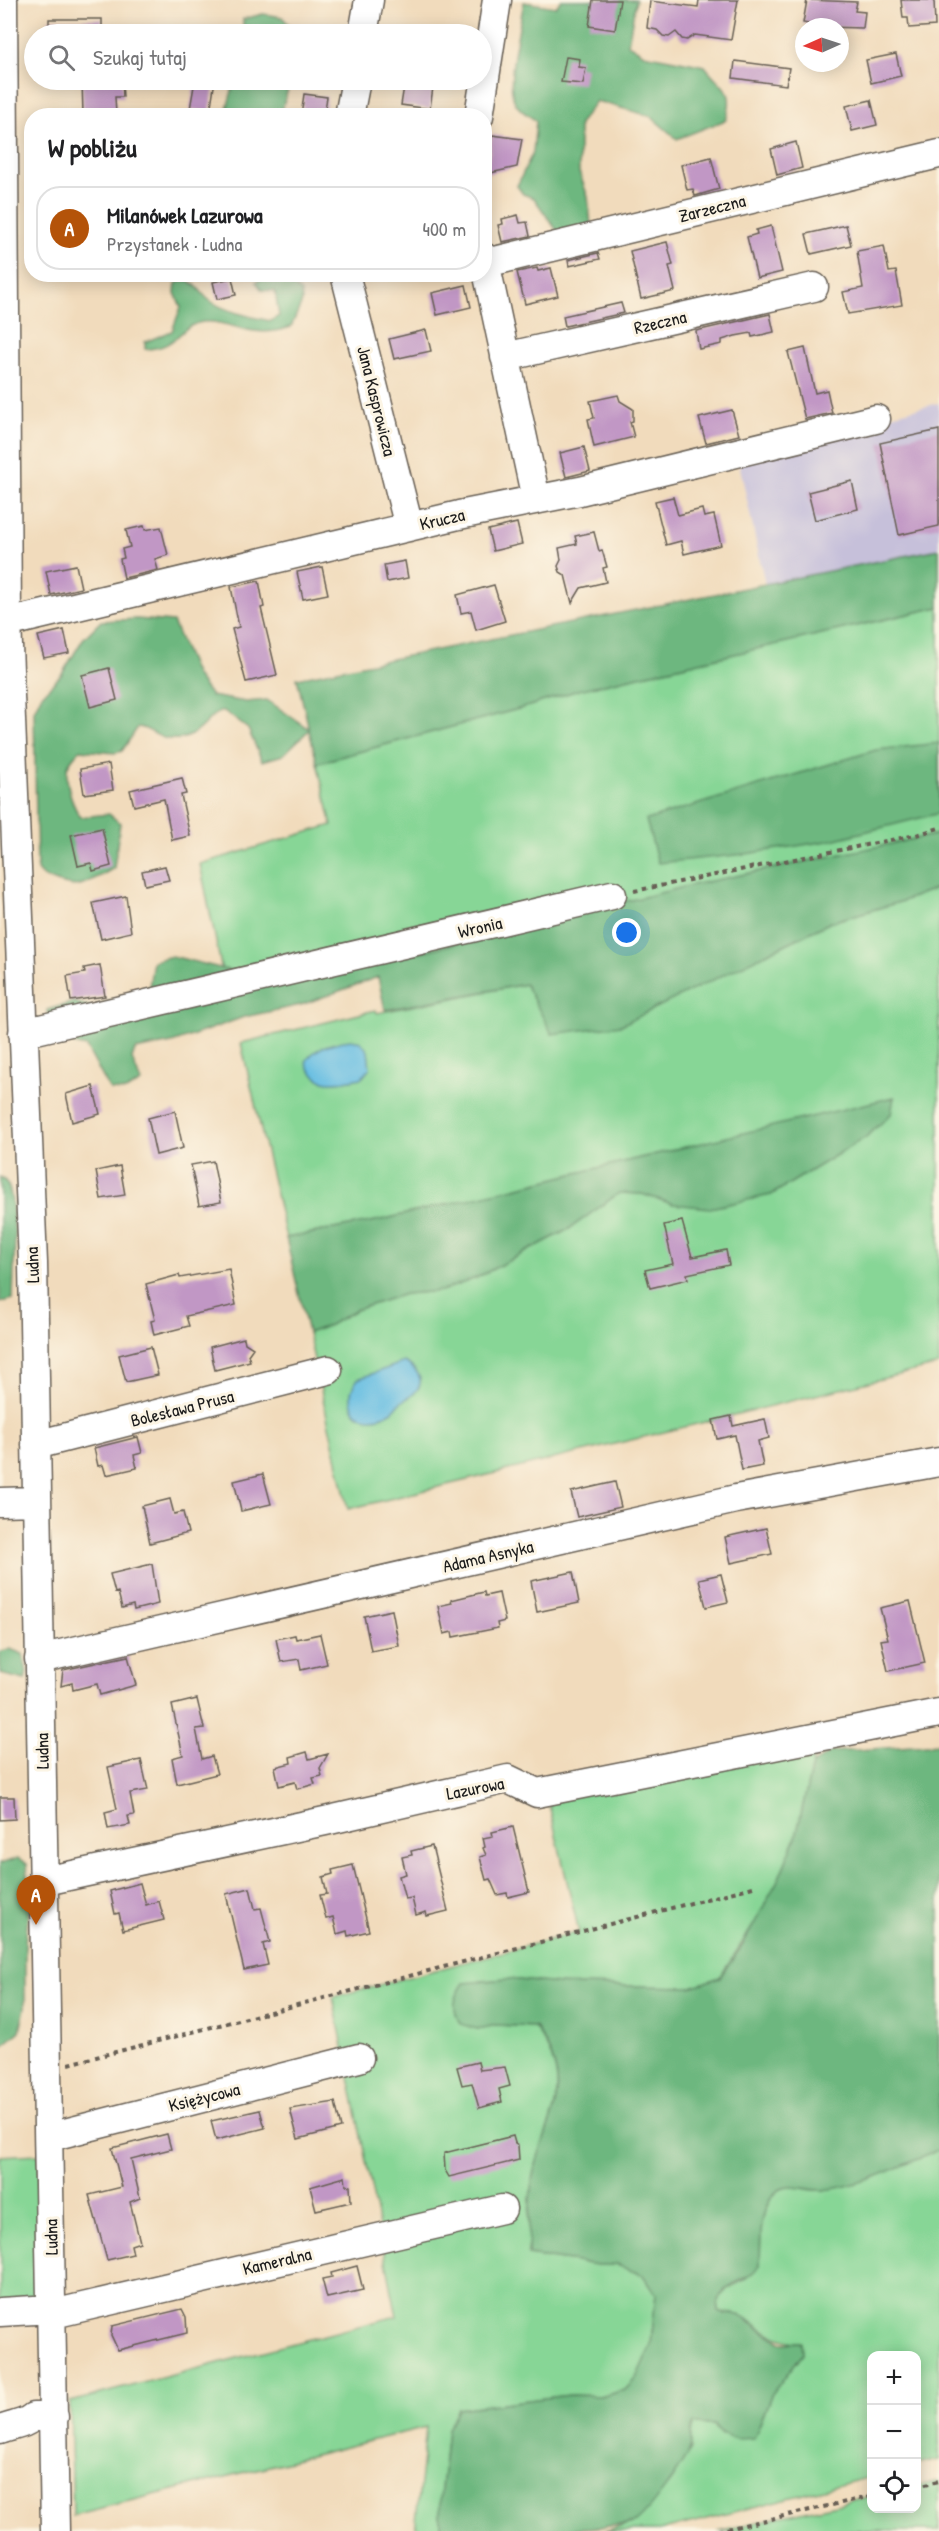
<!DOCTYPE html>
<html lang="pl">
<meta charset="utf-8">
<style>
:root{--surface:#fff;--page:#f2f2f2;--text:#202124;--muted:#757577;--line:#e0e0e0;--accent:#b45309}
body{margin:0;font-family:"Patrick Hand",sans-serif;background:var(--page);color:var(--text)}
.controls{position:absolute;right:18px;bottom:18px;display:grid;overflow:hidden;border-radius:12px;box-shadow:0 3px 15px #0003}
.controls button{width:54px;height:54px;display:grid;place-items:center;padding:0;border:0;border-bottom:2px solid var(--line);background:var(--surface);color:var(--text);font:30px sans-serif}
.compass{position:absolute;left:795px;top:18px;width:54px;height:54px;border-radius:50%;background:var(--surface);box-shadow:0 3px 15px #0003;rotate:267deg}
.you{position:absolute;left:627px;top:933px;width:21px;height:21px;margin:-15px;border:4px solid #fff;border-radius:50%;background:#1a73e8;box-shadow:0 0 0 9px #1a73e833}
.badge{display:grid;place-items:center;width:39px;height:39px;border-radius:50%;background:var(--accent);color:#fff;font-size:20px;font-weight:700}
.pin{position:absolute;translate:-50% -50px;filter:drop-shadow(0 2px 3px #0008)}
.pin::after{content:'';position:absolute;top:32px;width:21px;height:18px;background:inherit;clip-path:polygon(0 0,100% 0,50% 100%)}
.list{margin:0;padding:0;list-style:none}
h2{display:flex;justify-content:space-between;align-items:center;height:78px;margin:0;padding:0 24px;font-size:26px}
h2 small{font-size:20px;font-weight:400;color:var(--muted)}
.list li{display:grid;grid-template-columns:39px 1fr auto;gap:18px;align-items:center;box-sizing:border-box;height:84px;margin:0 12px 12px;padding:0 12px;border:2px solid var(--line);border-radius:24px}
.list b{display:block;font-size:22px;white-space:nowrap}
.list p{margin:0;font-size:20px;white-space:nowrap;color:var(--muted)}
.list em{font-size:20px;font-style:normal;color:var(--muted)}
.icon{flex:none;width:33px;height:33px;fill:none;stroke:currentColor;stroke-width:2;stroke-linecap:round;stroke-linejoin:round}
.map{position:relative;flex:none;width:939px;height:2531px;overflow:hidden}
.search{position:absolute;background:var(--surface);box-shadow:0 3px 15px #0003;left:24px;top:24px;width:468px;height:66px;display:flex;align-items:center;gap:15px;box-sizing:border-box;padding:0 21px;border-radius:33px;color:var(--muted);font-size:22px}
.panel{position:absolute;background:var(--surface);box-shadow:0 3px 15px #0003;left:24px;top:108px;width:468px;height:174px;border-radius:24px}
.map>svg:first-child{display:block}
</style>
<div class="map">
<svg width="939" height="2531" viewBox="0 0 939 2531">
<rect width="100%" height="100%" fill="#fcf5e5"/>
<filter id="ink" filterUnits="userSpaceOnUse"><feTurbulence type="fractalNoise" baseFrequency=".0167" numOctaves="2"/><feDisplacementMap in="SourceGraphic" scale="12" xChannelSelector="R" yChannelSelector="G"/><feConvolveMatrix kernelMatrix="1 2 1 2 8 2 1 2 1" color-interpolation-filters="sRGB"/></filter>
<filter id="wash" filterUnits="userSpaceOnUse"><feTurbulence type="fractalNoise" baseFrequency=".008" numOctaves="4" result="noise"/><feDisplacementMap in="SourceGraphic" scale="24" xChannelSelector="R" yChannelSelector="G"/><feGaussianBlur stdDeviation="1.35" result="paint"/><feColorMatrix in="noise" values="0 0 0 0 0 0 0 0 0 0 0 0 0 0 0 0 0 1.4 0 .05"/><feComposite in="paint" operator="in"/></filter>
<g filter="url(#wash)">
<rect width="100%" height="100%" fill="#f1dbbc"/>
<!-- industrial -->
<path fill="#c6c0da" d="M939,403V549L765,584L737,453Z"/>
<!-- green -->
<path fill="#87d696" stroke="#527959" stroke-width="1.5" d="M939,607V834L227,995L200,864L332,825L317,763L526,707L578,690Z
M939,887V1365L348,1509L308,1333L330,1325L355,1310L405,1294L441,1291L476,1278L569,1229L619,1193L642,1194L673,1204L771,1195L866,1137L894,1098L381,1220L286,1238L241,1043L376,1010L377,1013L526,984L621,1025L831,922L903,901Z
M815,1738L812,1765L796,1837L779,1878L762,1912L720,1977L691,1987L570,1985L508,1979L480,1981L477,2029L497,2025L534,2027C577,2086 550,2111 534,2171C528,2193 530,2230 528,2255L598,2265H617L643,2275L656,2294L651,2345L636,2379L625,2390L604,2396L569,2395L458,2409L447,2429L440,2500V2531H415L426,2427L73,2515L70,2402L397,2316L333,1997L579,1932L546,1792Z
M939,2149V2460L917,2465L916,2356H872L871,2477L659,2531H605L636,2522L670,2482L691,2449L690,2432L693,2424L714,2425L722,2435L762,2419L771,2395L803,2353L802,2342C776,2343 762,2327 742,2316C735,2313 726,2314 719,2311L718,2300L728,2288L745,2280L760,2265C761,2241 758,2212 775,2194C788,2179 808,2193 824,2190C857,2183 897,2165 930,2154Z
M39,2154L41,2306L0,2307V2156Z
M939,2481V2531H718L871,2496L872,2508H916L917,2486Z"/>
<!-- forest -->
<path fill="#6db77f" stroke="#446a4e" stroke-width="1.5" d="M561,0H636L628,44L644,54L705,66C723,90 736,88 726,120L677,139L650,116L596,101L579,124V172L588,197L591,225L560,235L534,198L523,194L517,186L533,152L536,121C527,114 516,109 513,97C507,78 520,24 524,2L556,7Z
M263,14L282,17L292,28V34H243V19Z
M235,80H291L280,115H227L226,112Z
M265,277C279,276 289,283 301,292L302,302L291,327C279,331 267,333 254,331C237,329 220,320 203,322C178,325 179,349 145,349V342L172,331L181,307L175,293L176,283L187,280C201,287 198,290 208,299C220,310 254,318 271,321L279,316L275,291L262,290L256,282Z
M939,549V607L578,690L526,707L317,763L309,730L283,755L262,761L248,729L224,711C205,714 200,742 170,739C158,739 150,728 138,727L122,751L115,753L80,750C75,756 67,763 67,771C66,783 73,809 81,817L109,814L120,823L114,868C104,874 92,881 80,885C71,888 42,879 37,870L34,711L41,696L62,674L83,639L101,621L137,619L173,622L196,676L211,696L246,702L267,700L309,729L297,678Z
M939,743V813L936,814L828,841L746,854L658,863L646,820L876,750Z
M939,834V887L903,901L831,922L621,1025L552,1034L525,984L385,1010L378,977L301,1005L244,1017L172,1043L135,1050L132,1059L141,1082L126,1091L110,1090L86,1047C59,1043 59,1032 47,1010L74,1002L93,1007L149,987L153,961L172,956L240,973L376,963L692,885Z
M894,1097L891,1114L866,1137L771,1195L710,1208L673,1204L642,1194L619,1193L569,1229L476,1278L441,1291L405,1294L355,1310L330,1325L308,1333L286,1238L381,1220Z
M0,1177C9,1181 11,1193 12,1203L15,1236L13,1299L0,1303Z
M10,1649L23,1654L27,1672L25,1680L0,1674V1651Z
M939,1744V2149L930,2154C896,2168 861,2186 824,2190C809,2192 788,2180 775,2193C758,2212 761,2241 760,2265C752,2279 739,2279 727,2288C724,2290 721,2296 718,2300L719,2311L726,2314L739,2315L782,2343L802,2342L803,2353L771,2395L754,2438C736,2440 725,2440 714,2425L694,2424C689,2433 693,2443 689,2451C682,2466 650,2511 637,2521C615,2531 475,2531 440,2531V2500L447,2429L458,2409L569,2395L604,2396L625,2390L636,2378L651,2345L656,2294L643,2275L617,2265H598L528,2255C529,2230 528,2195 534,2171C550,2111 577,2086 535,2027L497,2025L477,2029L460,2024C452,2007 453,1999 464,1983L508,1979L570,1985L691,1987L720,1977L742,1946L779,1878L796,1837L812,1765L830,1752Z
M18,1858L27,1864L30,1899L25,1943V2008L20,2031L0,2048V1864Z"/>
<!-- water -->
<path fill="#65bde2" stroke="#406c7f" stroke-width="1.5" d="M351,1040L361,1042L368,1051L370,1068L362,1078C338,1082 317,1090 306,1062C313,1047 335,1042 351,1040Z
M404,1362C414,1367 427,1379 416,1391C413,1396 406,1399 401,1402C398,1405 395,1410 391,1412C378,1420 356,1422 352,1405C349,1395 351,1387 358,1379Z"/>
<g id="blocks">
<!-- building -->
<path fill="#c197c5" d="M593,0H620L615,30L589,26Z
M699,0H738L731,40L695,35L687,40L682,39L676,32L669,37L663,36L657,30L647,28L650,1L698,7Z
M807,0L857,2L855,11L865,12L863,28L825,27L803,23Z
M901,0H934L935,26L909,28L908,18H903Z
M49,19H102V34H49Z
M896,54L901,76L871,83L866,60Z
M566,57L580,59L579,67L586,68L583,84L561,82Z
M735,61L789,68L786,85L733,78Z
M82,80H122L123,97H115L116,114L83,115Z
M195,80H215L210,112L190,109Z
M405,80H434L430,109L401,105Z
M304,94L327,97L324,116H301Z
M871,100L877,125L852,131L846,106Z
M492,135L522,139L517,167L486,174Z
M796,142L802,168L777,175L771,149Z
M711,157L719,189L695,196L693,189L687,190L681,165Z
M518,215L520,223L527,222L530,236L502,242L498,225L503,224L502,219Z
M846,225L851,245L811,254L806,234Z
M771,226L782,272L757,278L747,237L757,234L756,230Z
M667,242L673,265L669,266L675,291L641,299L630,251Z
M884,246L889,272L896,271L902,305L848,314L843,292L863,288L857,251Z
M598,253L600,259L569,266L568,260Z
M537,268L538,271L551,268L558,296L525,304L517,272Z
M232,278L236,295L217,299L213,282Z
M466,285L471,307L437,315L432,293Z
M621,303L624,313L565,326L563,316Z
M770,314L774,332L752,337L751,333L735,336L722,340V344L699,349L696,331Z
M426,330L431,351L394,359L389,339Z
M805,348L815,393L827,390L832,413L805,419L788,352Z
M618,395L620,401L633,409V421L630,422L634,437L594,447L588,419L594,418L590,401Z
M732,410L739,435L706,443L699,418Z
M939,430V526L899,535L880,443Z
M584,447L590,471L566,477L560,453Z
M852,481L858,509L815,520L808,492Z
M673,497L678,515L702,509L704,517L714,515L721,545L684,554L681,541L666,545L655,501Z
M517,523L522,544L493,551L488,530Z
M144,526L145,530L161,527L168,555L155,559L158,570L124,578L120,559L124,558L122,549L130,547L126,530Z
M594,532L599,551L602,550L607,567L603,568L606,582L581,588L572,603L565,575L560,572L558,566L561,560L559,548L577,544L575,536Z
M405,561L408,578L387,582L384,565Z
M76,565L81,588L51,595L46,571Z
M322,567L328,594L303,599L297,572Z
M259,581L264,607L261,608L277,675L246,682L232,629L239,627L231,587Z
M494,585L505,621L476,630L471,611L461,613L457,595Z
M64,630L69,653L44,658L38,636Z
M109,668L117,700L90,707L82,675Z
M109,764L113,790L84,794L80,769Z
M182,778L186,794L181,795L190,836L172,840L164,799L134,806L130,790Z
M102,828L111,866L93,871L91,863L78,866L71,835Z
M165,866L169,880L145,885L142,871Z
M126,896L131,932L101,939L93,903Z
M100,965L105,996L71,1001L67,976L85,973L84,968Z
M93,1086L100,1114L72,1122L66,1094Z
M175,1111L183,1148L156,1155L148,1118Z
M213,1161L221,1202L199,1206L191,1165Z
M120,1166L125,1195L101,1199L96,1171Z
M682,1221L692,1257L726,1250L729,1265L687,1274L688,1279L650,1288L645,1270L673,1264L664,1225Z
M229,1269L236,1305L186,1316L189,1326L154,1335L151,1321L155,1320L146,1284L179,1275L180,1278Z
M244,1338L245,1343L253,1348L248,1355L250,1361L215,1370L210,1347Z
M151,1347L158,1375L126,1382L119,1355Z
M731,1416L733,1426L765,1419L769,1438L758,1441L763,1466L742,1470L735,1435L717,1439L713,1420Z
M138,1437L142,1453L134,1455L137,1468L106,1475L103,1465L98,1466L94,1448Z
M263,1474L271,1504L241,1511L234,1481Z
M615,1482L621,1507L577,1517L571,1492Z
M170,1499L174,1514L183,1512L188,1533L150,1543L142,1506Z
M766,1528L772,1554L731,1563L725,1537Z
M152,1564L158,1604L134,1610L133,1605L122,1608L118,1592L115,1593L110,1574Z
M573,1572L579,1603L537,1612L531,1581Z
M721,1574L728,1602L706,1607L699,1579Z
M484,1592L485,1596L499,1593L505,1621L497,1623L498,1628L453,1637L452,1632L444,1634L438,1606L452,1603L451,1600Z
M910,1601L925,1663L888,1671L881,1640L888,1639L880,1608Z
M392,1610L399,1646L371,1651L364,1616Z
M320,1634L327,1664L301,1670L299,1659L281,1662L276,1639L295,1635L296,1639Z
M128,1656L136,1685L100,1695L97,1684L73,1690L72,1683L61,1686L63,1670Z
M197,1699L204,1728L196,1729L202,1759L212,1756L217,1774L177,1784L172,1758L183,1755L172,1705Z
M307,1752L309,1759L328,1754L320,1768L322,1776L313,1778L315,1784L297,1789L295,1782L279,1786L275,1767L291,1763L290,1757Z
M141,1760L148,1790L130,1793L134,1815L128,1816L130,1825L108,1829L105,1812L117,1809L108,1767Z
M0,1797H14L15,1819L0,1820Z
M513,1827L529,1892L508,1897L507,1893L497,1895L490,1879L486,1880L480,1857L486,1855L483,1848L485,1847L483,1838L493,1836L492,1832Z
M432,1846L448,1911L427,1916L426,1912L416,1915L412,1898L405,1899L399,1876L406,1874L402,1857L412,1855L411,1851Z
M353,1865L369,1931L348,1936L347,1931L337,1934L333,1917L326,1919L320,1895L327,1894L323,1877L333,1874L332,1870Z
M140,1883L146,1905L159,1901L164,1920L123,1930L119,1913L115,1914L110,1891Z
M250,1888L255,1909L261,1908L270,1942L263,1944L268,1965L244,1970L226,1894Z
M478,2062L480,2070L505,2067L510,2086L499,2089L502,2102L479,2108L472,2083L462,2085L457,2067Z
M335,2102L341,2128L298,2139L290,2109Z
M260,2110L265,2128L216,2140L211,2121Z
M167,2134L171,2149L131,2159L140,2198L130,2202L140,2242L131,2245L133,2254L107,2260L89,2195L122,2187L112,2148Z
M513,2136L515,2143L518,2145L519,2160L449,2177L445,2170L444,2153Z
M345,2177L346,2185L350,2186L351,2202L316,2210L310,2187Z
M357,2266L363,2290L327,2298L322,2279L332,2277L331,2273Z
M182,2309L186,2317L187,2333L118,2350L111,2335L112,2326Z"/>
</g>
</g>
<g filter="url(#ink)">
<use href="#blocks" fill-opacity="0" stroke="#675f54" stroke-width="1.5"/>
<g fill="none" stroke-linecap="round" stroke-linejoin="round">
<defs>
<path id="minor" d="M3,0L7,621L33,1263L55,2531
M363,34L369,0
M349,116L356,80
M479,116L497,0
M484,257L536,499
M486,263L939,154
M345,274L409,527
M505,357L814,287
M7,621L19,620L459,515L580,491L876,419
M23,1033L612,895
M36,1445L328,1370
M0,1502L37,1501
M39,1659L736,1499L939,1462
M45,1881L325,1821L508,1779L537,1793L939,1713
M49,2137L359,2058
M0,2312L52,2309
M53,2314L502,2209
M0,2430C12,2425 24,2425 33,2417H54"/>
</defs>
<!-- minor casing -->
<use href="#minor" stroke="#675f54" stroke-width="31"/>
<!-- path -->
<path stroke="#675f54" stroke-width="4" stroke-dasharray="4.5 4.5" stroke-linecap="butt" d="M634,891L916,835L939,828
M69,2064L753,1887
M916,2486L939,2481
M718,2531L872,2496"/>
<!-- minor -->
<use href="#minor" stroke="#fff" stroke-width="28"/>
</g>
</g>
<g text-anchor="middle" dominant-baseline="central" stroke-width="6" stroke-linejoin="round" paint-order="stroke">
<!-- street labels -->
<g font-size="18" fill="#1c1c1c" stroke="#fcf5e5">
<text transform="translate(712 208) rotate(-14)">Zarzeczna</text>
<text transform="translate(660 322) rotate(-13)">Rzeczna</text>
<text transform="translate(377 401) rotate(76)">Jana Kasprowicza</text>
<text transform="translate(442 519) rotate(-13)">Krucza</text>
<text transform="translate(480 927) rotate(-13)">Wronia</text>
<text transform="translate(32 1265) rotate(-92)">Ludna</text>
<text transform="translate(182 1408) rotate(-14)">Bolesława Prusa</text>
<text transform="translate(488 1556) rotate(-13)">Adama Asnyka</text>
<text transform="translate(42 1751) rotate(-91)">Ludna</text>
<text transform="translate(475 1788) rotate(-11)">Lazurowa</text>
<text transform="translate(204 2097) rotate(-14)">Księżycowa</text>
<text transform="translate(51 2237) rotate(-91)">Ludna</text>
<text transform="translate(277 2261) rotate(-13)">Kameralna</text>
</g>
</g>
</svg>
<div class="controls">
<button>+</button>
<button>−</button>
<button><svg class="icon" aria-label="locate" viewBox="0 0 24 24"><circle cx="12" cy="12" r="6"/><path d="M12 2v4M12 18v4M2 12h4M18 12h4"/></svg></button>
</div>
<svg class="compass" viewBox="-18 -18 36 36"><path d="M0-13l5 13h-10z" fill="#e53935"/><path d="M0 13l5-13h-10z" fill="#757577"/></svg>
<div class="you"></div>
<div class="pin badge" style="left:36px;top:1925px">A</div>
<div class="search"><svg class="icon" aria-label="search" viewBox="0 0 24 24"><circle cx="10" cy="10" r="6"/><path d="M15 15l6 6"/></svg>Szukaj tutaj</div>
<section class="panel">
<h2>W pobliżu<small></small></h2>
<ul class="list">
<li><span class="badge">A</span><div><b>Milanówek Lazurowa</b><p>Przystanek · Ludna</p></div><em>400 m</em></li>
</ul>
</section>
</div>
